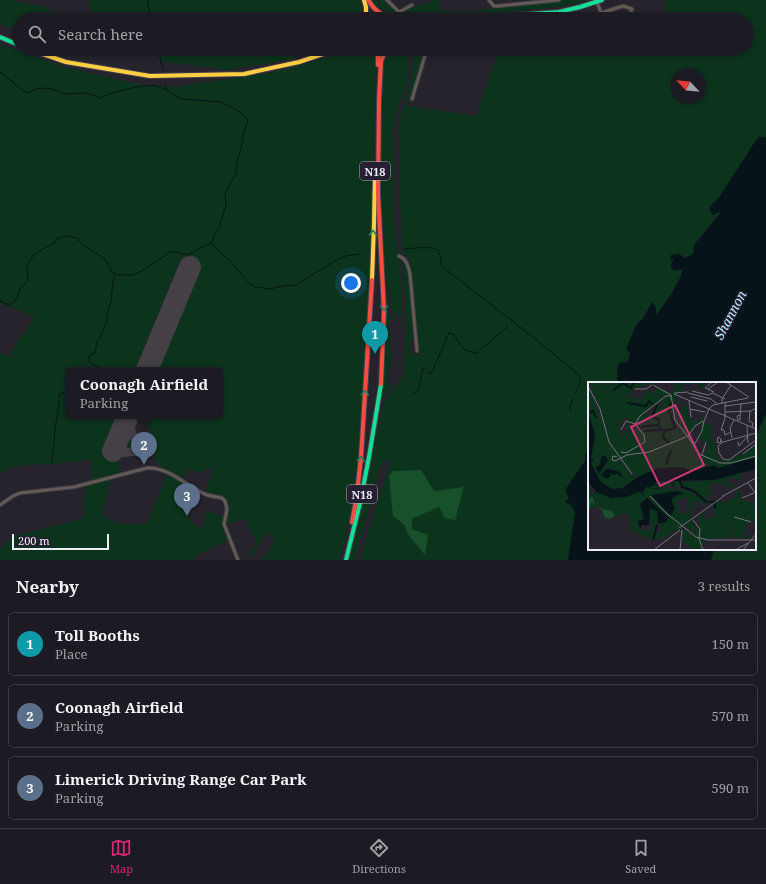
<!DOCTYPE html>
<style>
:root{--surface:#1c1a22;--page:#25232a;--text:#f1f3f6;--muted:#a0a1a5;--line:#3a3840;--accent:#db2777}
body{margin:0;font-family:"Noto Serif",serif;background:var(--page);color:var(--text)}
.compass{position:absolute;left:670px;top:68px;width:36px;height:36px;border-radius:50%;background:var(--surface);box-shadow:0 2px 6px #0003;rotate:296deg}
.scale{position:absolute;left:12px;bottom:10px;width:97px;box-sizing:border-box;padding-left:4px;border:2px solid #efecf9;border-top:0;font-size:11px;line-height:14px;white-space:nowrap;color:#efecf9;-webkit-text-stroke:3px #251f31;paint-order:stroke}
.you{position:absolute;left:351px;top:283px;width:14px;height:14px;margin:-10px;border:3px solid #fff;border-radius:50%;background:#1a73e8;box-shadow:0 0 0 6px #1a73e833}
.badge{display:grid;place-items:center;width:26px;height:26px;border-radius:50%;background:var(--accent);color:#fff;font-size:13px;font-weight:700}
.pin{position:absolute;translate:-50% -33px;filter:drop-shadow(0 1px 2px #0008)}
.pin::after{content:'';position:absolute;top:21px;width:14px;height:12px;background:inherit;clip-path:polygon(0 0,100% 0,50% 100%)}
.popup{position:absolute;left:65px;top:367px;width:158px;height:52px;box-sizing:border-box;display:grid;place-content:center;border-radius:6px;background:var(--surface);filter:drop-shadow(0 1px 3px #0005);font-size:13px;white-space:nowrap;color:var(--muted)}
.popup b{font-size:15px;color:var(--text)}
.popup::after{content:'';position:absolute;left:50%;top:100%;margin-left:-8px;border:8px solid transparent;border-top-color:var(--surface)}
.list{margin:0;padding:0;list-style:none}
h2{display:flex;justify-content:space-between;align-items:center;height:52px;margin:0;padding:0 16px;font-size:17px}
h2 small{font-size:13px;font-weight:400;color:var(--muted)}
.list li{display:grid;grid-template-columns:26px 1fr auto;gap:12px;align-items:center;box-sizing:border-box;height:64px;margin:0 8px 8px;padding:0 8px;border:1px solid var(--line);border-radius:6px}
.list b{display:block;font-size:15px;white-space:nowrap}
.list p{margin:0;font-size:13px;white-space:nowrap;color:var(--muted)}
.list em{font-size:13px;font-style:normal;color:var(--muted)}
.icon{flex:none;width:22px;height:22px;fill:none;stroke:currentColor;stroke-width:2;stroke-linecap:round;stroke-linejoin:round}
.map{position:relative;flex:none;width:766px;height:560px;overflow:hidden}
.search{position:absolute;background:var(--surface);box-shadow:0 2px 6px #0003;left:12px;right:12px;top:12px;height:44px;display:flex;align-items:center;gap:10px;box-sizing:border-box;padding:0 14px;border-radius:22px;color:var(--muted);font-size:15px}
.sheet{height:268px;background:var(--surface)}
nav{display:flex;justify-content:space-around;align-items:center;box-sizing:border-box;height:56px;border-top:1px solid var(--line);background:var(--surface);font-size:11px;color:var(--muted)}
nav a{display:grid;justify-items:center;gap:2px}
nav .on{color:var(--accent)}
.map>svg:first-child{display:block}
</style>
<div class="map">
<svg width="766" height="560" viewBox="0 0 766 560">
<rect width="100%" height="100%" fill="#26232d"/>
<!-- green -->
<path fill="#0c341c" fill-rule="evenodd" d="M0,0H8L49,7V11L65,12L64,19H19V31L0,24Z
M88,0H361L362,12L360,19H93Z
M370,0H386L387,2L384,3L398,13L421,4H424L433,0H440L439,10L470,11L498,8L547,0H587L570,5L549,8L494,13L402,17L382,9L371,2Z
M665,0H766V137L758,138L720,196L709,208L722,210L694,245L693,254L685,258L674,259L673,263L683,269C677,287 666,301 655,316L652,302L644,317L636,325L627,362L619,363L617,370V382L616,383H589V448L585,455V461L565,490L569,499L565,502L572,506L575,513L568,560H360L377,502L391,461C384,459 382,464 379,470L355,560H348L372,450L385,401L390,393L396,387L404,374L406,312L401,260L402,258L406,262L409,275L414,338L411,339L410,353L420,354L410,258L402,253L398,126L410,82L414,59L412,49H426L407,106L476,116L499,49H646L659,51H664L665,49H747V19H665ZM676,74H700V98H676ZM434,491L439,507L412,519V529L425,554L407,533L405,525Z
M0,44L62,66L136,84L174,87L274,72L352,50C361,50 367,49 373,56L376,57L372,231L365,369L357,485L344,545H343L339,560H261L270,550L275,539L266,533L253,555L248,558L257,541L249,530L246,519L225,524L230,508L226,498L221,494L205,493L214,466L201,472L187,470L182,478L157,465L151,428L136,419L137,416H220V370H157L201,265L181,258L135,370H68V416H116L101,452L118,459L120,474L91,480L92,460C78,461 65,463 51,464C34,465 14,463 0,474V353L9,357L21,335L23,336L34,317L13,308L4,306L0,302Z
M156,49H321L287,60L228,70L159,61Z
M391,49H407L408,52C408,60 409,69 408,77C404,94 396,111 393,128L394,213L402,299V319C396,315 393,312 390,306C387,297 387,279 385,270C376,199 381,128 384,57L387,51Z
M386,309L388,310L392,316L402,324L401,328L400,329V323L390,316L391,361L387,383L389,384L390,383L393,385L383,397H382L386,345Z
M766,414V560H711L714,549H755V437Z
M126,426H127L136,446L133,447L134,450L120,452L118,451L117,448Z
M167,474L195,490L188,517C190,524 196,525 202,528L207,511L224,516L221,525L228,540L193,557L195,560H0V549L16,535L26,533L84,518L85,486L110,480L103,516L119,524H147Z"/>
<!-- forest -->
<path fill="#18502c" d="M421,470L434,491L464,487L455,520L445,518L439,507L412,519V529L428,535L425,555L407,533L405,525L393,516L389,476L393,471Z"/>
<!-- water -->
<path fill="#061318" d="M758,137H766V414L755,437V383H616L617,381V370L619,363L628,362L630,352L626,349L636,325L644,317L652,302L656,307V315C667,301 678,286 683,269L674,271L670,266L674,260L670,259L671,255L679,254L685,258L693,254L694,245L722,211L713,215L709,208L720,196Z
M589,448V549H714L711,560H568L575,513L572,506L565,502L569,498L565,490L585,461V455Z"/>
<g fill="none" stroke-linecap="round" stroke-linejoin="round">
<!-- stream -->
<path stroke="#061318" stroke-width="1" d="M147,0L151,19
M158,49L163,71
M0,72L22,90L27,93L35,89L42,88L53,89L65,94L83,93L93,95L100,98C108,93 147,83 156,86C166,88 173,96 182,99L221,102L240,112L245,116L248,120L247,123L244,131L241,149L237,161L236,173L232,181L225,193L226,205L224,211L220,225L213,238L212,243
M166,84V89
M212,244L232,263L250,284L256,287L270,289L283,286L296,285L338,259L346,256L360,254
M405,249C412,248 433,246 438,250C440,253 441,263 442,266
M444,268L524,330L578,374C583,379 578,388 575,393
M0,301C14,310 15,300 20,290C22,285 26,283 28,280C28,276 27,273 27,270C26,257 44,247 54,244L57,238L67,236L76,238L84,246L105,259L112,272L118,275H132L142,271L170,252H176L188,255L206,245L211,243
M102,370L101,368L90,363L89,358L91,354L95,353L97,341L100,338L107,321V313L111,301L113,280L115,274
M427,371L430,374H431L449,333C457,334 457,342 462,347C465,351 472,352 477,353L487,344L508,326
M414,393L417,392C420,385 421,377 423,368L425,369
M571,410H570V407L573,398
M52,462L55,430L60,394L65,392L68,391"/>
<!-- taxiway -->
<path stroke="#444046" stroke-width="9" d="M113,451L119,453L140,451L126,420"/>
<!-- runway -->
<path stroke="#444046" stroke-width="22" d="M147,370L190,267
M113,451L128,416"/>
<defs>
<path id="street" d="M387,0L399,12L412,5
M489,0L494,6H498L559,0
M597,2L601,13
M567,19H572
M599,19L601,13L623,6L632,9L629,19
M412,99L427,49
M399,256C407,259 408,266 410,274L417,351
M0,505L13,496L20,493L74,487L147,468C170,467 187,487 207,495C211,496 217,497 222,498L225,501L227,509L224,524L238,560"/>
<path id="fast" d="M368,19C376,14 382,14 390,19
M454,19L559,12L580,7L602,0
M0,37L19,45
M346,560L360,503L369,457L381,384"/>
<path id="slow" d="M364,0L366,7V19
M28,49L66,62L150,76L244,74L299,62L338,49
M372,280L374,224L375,173"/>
<path id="jam" d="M368,0L374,8L382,15
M376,49L378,57V65
M381,384L384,311L378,193L379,100L381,61L386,49
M352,522L356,501L361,458L372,280"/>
</defs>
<!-- street casing -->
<use href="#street" stroke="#434049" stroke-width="4.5"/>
<!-- fast casing -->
<use href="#fast" stroke="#434049" stroke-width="6"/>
<!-- slow casing -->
<use href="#slow" stroke="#434049" stroke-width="6"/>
<!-- jam casing -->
<use href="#jam" stroke="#434049" stroke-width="6"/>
<!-- street -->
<use href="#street" stroke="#635b54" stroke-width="2.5"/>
<!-- fast -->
<use href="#fast" stroke="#16e098" stroke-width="4"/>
<!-- slow -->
<use href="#slow" stroke="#ffcf43" stroke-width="4"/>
<!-- jam -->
<use href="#jam" stroke="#f24e42" stroke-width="4"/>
</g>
<!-- one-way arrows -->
<defs><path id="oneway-chevron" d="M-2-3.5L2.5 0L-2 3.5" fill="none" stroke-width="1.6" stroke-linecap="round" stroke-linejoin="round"/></defs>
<g stroke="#1e8064">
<use href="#oneway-chevron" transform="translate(373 233) rotate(-88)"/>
<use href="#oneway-chevron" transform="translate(384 308) rotate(90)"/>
<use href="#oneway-chevron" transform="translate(365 393) rotate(-87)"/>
<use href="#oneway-chevron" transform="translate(361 459) rotate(-85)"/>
</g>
<g text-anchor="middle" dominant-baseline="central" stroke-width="3" stroke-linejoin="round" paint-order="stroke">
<!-- shield labels -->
<g fill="#251f31" stroke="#b2aebd" stroke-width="1">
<rect x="360" y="162" width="30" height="18" rx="3"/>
<rect x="347" y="485" width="30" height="18" rx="3"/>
</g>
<g font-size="11" font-weight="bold" fill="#efecf9">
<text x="375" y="171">N18</text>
<text x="362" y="494">N18</text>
</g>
<!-- water labels -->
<g font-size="13" font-style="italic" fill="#b8eeff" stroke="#251f31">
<text transform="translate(730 315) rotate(-62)">Shannon</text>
</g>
</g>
<!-- overview -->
<g transform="translate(588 382)">
<rect width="168" height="168" fill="#26232d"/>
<path d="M0,0H48V4L50,0H65L68,5L84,12L88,0H117V6L114,5L121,8L114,6L109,2L104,1L94,3L95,11L93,10L88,14V29L86,30L84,17L86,37L92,48L96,52L88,38L91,36L88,33L98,22L91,18L97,20L102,36L107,40L117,35L115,42H108L101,54L111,71L104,62L108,77L113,73L124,78L115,74L119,69L118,60L109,56L115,43L124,40V53H129H124V60L128,62V73L132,80L135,77L143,79L150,73L157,72L163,65L161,60L163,64L168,62V70L166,69L168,75L141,83V85L128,86L126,82L107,89L70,86L48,96L35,106L24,107L16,104L8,94L3,81L6,77H3L7,52L0,30L2,8L23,64L44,94L47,93L24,65L16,47L13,28L3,7L7,5L19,11L23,10L15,9L10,4L2,6ZM61,2L69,6L66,12L57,8L51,23L48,22L50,16L39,15L43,12V8ZM71,13L77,15L73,20L75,26L69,23L63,38H60L57,31L75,16H70ZM37,34L40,36L38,39L44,42L50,37L48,41L55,48L50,50L38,41V46L44,50L35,49L38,54L33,55L34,51L31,50L33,45L29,40L35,41ZM163,87L151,93L155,98L152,99L146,94L152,103L146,96L139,97L142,102L150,104L137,105L134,101L124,100L121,105L125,110L116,117L128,119L117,120L107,108L96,106L93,100L126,98ZM76,99H91L93,105L75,104L71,107L69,103H63ZM65,103H69L71,108L77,106L103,109L119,122L125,121L118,123L108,118L104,121L107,125L103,128V139L99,142L105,139L109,144L105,147L108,151L112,141L110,135L108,136L126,122L125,126V124L116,130V137L124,135L129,144L138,143L146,155L119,157L111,155L114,152L112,151L111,155L108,154L97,143L94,147L104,153L119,159L113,162L114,167L108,168L106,164L105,168L96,160L91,146L70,159L68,153L66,159L42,148L41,131L27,134L24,130L11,124L2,128V120L6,123L5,117L0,120V106L5,112L9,110L24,116H34ZM79,110L94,111L83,117L86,129L83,134L70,117L76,118L83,132L77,118L70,116L69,117L66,113H76ZM99,115L102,128L94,133L88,120ZM61,116L78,139L70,142L74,148L69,152L66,144L70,140L69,129L61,127L64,129L60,132L63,141L61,150L52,147L50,140L56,134L52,121ZM148,106L155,119L168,121V126L164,129L168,131V139L158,141L157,151L155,150L156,154L167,153L165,156L148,155L140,143H129L125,139L128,121L135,119L138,125L137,120L146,116Z" fill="#0c341c" fill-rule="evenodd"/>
<path d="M4,114L8,125L24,129L27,134L21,137L17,136L14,128L8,125L4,120L1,128L0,120Z" fill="#18502c"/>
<path d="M0,30L7,52L3,77L6,76L3,81L12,99L24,107L35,106L48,96L70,86L93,85L107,89L126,83L130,86L168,75V87L126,98L86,99L85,101L86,103V105L74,106L86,105L84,102L85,99L70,100L65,102H70L71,107H63L70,106L69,103L63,104L61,107L60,104L55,109V111L54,114L47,118L54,114L53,109L38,115L24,116L27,118L9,110L6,112L8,109L0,100ZM14,74H18L20,79L11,92L7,85L11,84ZM18,87L31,89L35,95L31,94L30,91L26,93L21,91L23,94L19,97L13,93ZM89,109L95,111L83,117L87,127L83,134L63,113ZM59,116L81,136L78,140L70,142L69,129L62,127L61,143H54L52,147L50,139L56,137L52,122Z" fill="#061318"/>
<path fill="none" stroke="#061318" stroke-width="2" d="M25,9L35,1L43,6L46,0M39,21L58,24L61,19L65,23M69,23L64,35L71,37L70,44L76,49M1,31L5,29L8,36M53,45L69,43M56,49L73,48M76,49L87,46L81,29L83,20M76,50L75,55L81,61M78,83L83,68M91,98L94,105L106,109L118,120H127V127M65,158L69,143"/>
<path fill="none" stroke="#76737f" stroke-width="1" d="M124,0L117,6L126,10M138,0L161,15M65,3L83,13L87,38L100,55L98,53M0,4L12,27L21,60L44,92M47,7H58L64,3M120,7L130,0M104,9L120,13L125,11L137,17M86,11L100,10M100,11L123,17L129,22M86,12L168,47M103,15L119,19M101,19L103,35M134,21V17L143,3M137,21V36L133,48H136L137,53L143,50M137,24L168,20M102,27L117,30M121,27L125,23L160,16M162,29L161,39L165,41L164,45M137,30L163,29L168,26M152,33L149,34L150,38H152V35M152,35L153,21M116,39L121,27M47,42L52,34L78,14H84M159,44L160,61M168,51L135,60L130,64L131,71L135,77L141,78L168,58M100,54L107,44L115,39M100,55L111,72L132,81H143L168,74M144,56L142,46L146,38M133,58L132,61L129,60L130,55L133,57V58L134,60V61M150,60L151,64L159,55M106,63L114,49L116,39M33,70L38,71L57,60L56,53L47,42L38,39L33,48M155,72L168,62M114,73L118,60M29,75L25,74L24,78L27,79L39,73L61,70L98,55M160,101L168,112M62,114L77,130L108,155L120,158H168M135,114L168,96M154,116L166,111M146,135L163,140M105,138L112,147L111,157L115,168M91,146L136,114M149,167L160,161M66,168L92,148M92,168L94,148M155,168L168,152"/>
<path fill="#c93873" fill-opacity="0.15" stroke="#c93873" stroke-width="2" d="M87,23L116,83L72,104L43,45Z"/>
<rect width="168" height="168" fill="none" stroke="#efecf9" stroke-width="2"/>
</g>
</svg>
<svg class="compass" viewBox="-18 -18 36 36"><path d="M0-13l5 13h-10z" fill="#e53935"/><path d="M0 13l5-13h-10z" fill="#a0a1a5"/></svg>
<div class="scale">200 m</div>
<div class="you"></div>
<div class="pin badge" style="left:375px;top:354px;background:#0f9aa8">1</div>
<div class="pin badge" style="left:144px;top:465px;background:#5c6f8a">2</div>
<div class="popup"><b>Coonagh Airfield</b>Parking</div>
<div class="pin badge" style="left:187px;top:516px;background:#5c6f8a">3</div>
<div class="search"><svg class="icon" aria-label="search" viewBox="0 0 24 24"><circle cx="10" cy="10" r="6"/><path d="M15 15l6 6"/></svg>Search here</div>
</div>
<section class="sheet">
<h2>Nearby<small>3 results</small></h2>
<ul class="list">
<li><span class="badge" style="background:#0f9aa8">1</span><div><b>Toll Booths</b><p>Place</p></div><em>150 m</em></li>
<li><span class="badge" style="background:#5c6f8a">2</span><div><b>Coonagh Airfield</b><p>Parking</p></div><em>570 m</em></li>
<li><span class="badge" style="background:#5c6f8a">3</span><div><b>Limerick Driving Range Car Park</b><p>Parking</p></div><em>590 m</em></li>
</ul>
</section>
<nav>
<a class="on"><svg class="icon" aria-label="map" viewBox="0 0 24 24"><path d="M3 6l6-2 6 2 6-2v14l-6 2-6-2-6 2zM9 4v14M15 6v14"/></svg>Map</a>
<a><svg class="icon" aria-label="directions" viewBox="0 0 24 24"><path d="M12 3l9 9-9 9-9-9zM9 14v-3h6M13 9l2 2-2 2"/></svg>Directions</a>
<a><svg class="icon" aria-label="saved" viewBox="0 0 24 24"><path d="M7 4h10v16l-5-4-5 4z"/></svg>Saved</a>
</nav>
